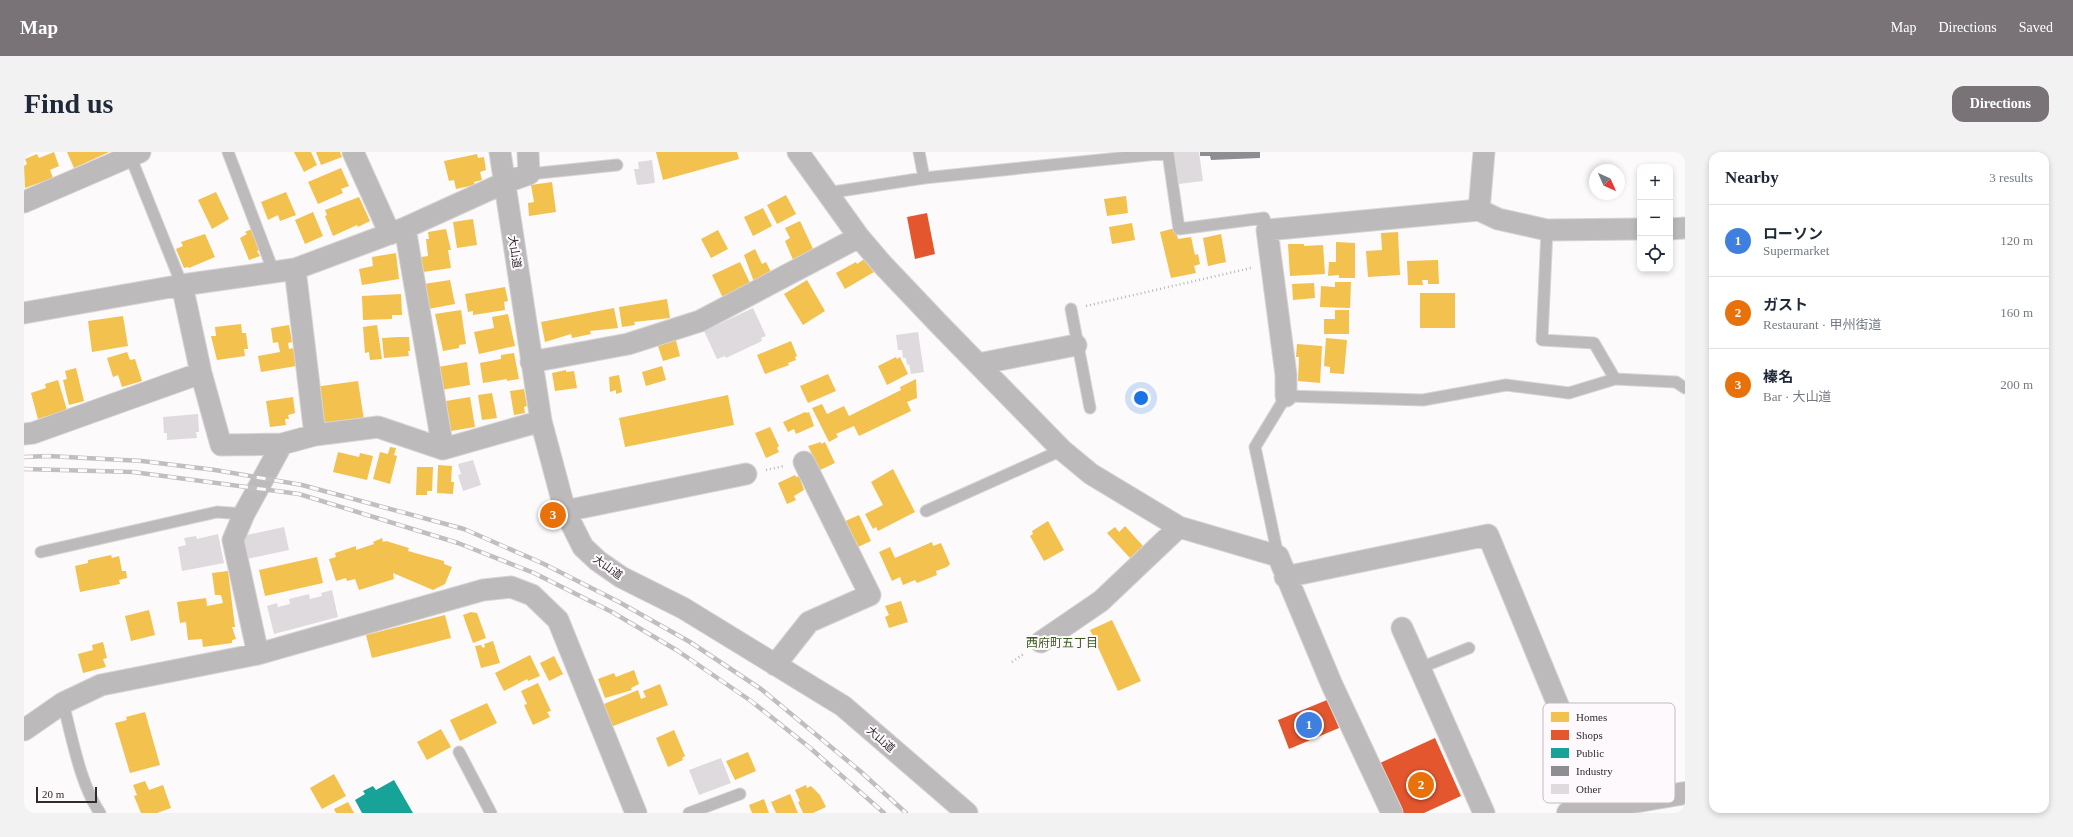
<!DOCTYPE html>
<meta charset="utf-8">
<style>
:root{--surface:#fff;--page:#f2f2f3;--text:#1f2937;--muted:#747a83;--line:#e0e1e3;--accent:#797377}
body{margin:0;font-family:"Times New Roman","Noto Sans JP",serif;background:var(--page);color:var(--text)}
.controls{position:absolute;right:12px;top:12px;display:grid;overflow:hidden;border-radius:8px;box-shadow:0 2px 6px #0003}
.controls button{width:36px;height:36px;display:grid;place-items:center;padding:0;border:0;border-bottom:1px solid var(--line);background:var(--surface);color:var(--text);font:20px sans-serif}
.compass{position:absolute;left:1565px;top:12px;width:36px;height:36px;border-radius:50%;background:var(--surface);box-shadow:0 2px 6px #0003;rotate:135deg}
.scale{position:absolute;left:12px;bottom:10px;width:61px;box-sizing:border-box;padding-left:4px;border:2px solid #322a2f;border-top:0;font-size:11px;line-height:14px;white-space:nowrap;color:#322a2f;-webkit-text-stroke:3px #fef9fc;paint-order:stroke}
.you{position:absolute;left:1117px;top:246px;width:14px;height:14px;margin:-10px;border:3px solid #fff;border-radius:50%;background:#1a73e8;box-shadow:0 0 0 6px #1a73e833}
.badge{display:grid;place-items:center;width:26px;height:26px;border-radius:50%;background:var(--accent);color:#fff;font-size:13px;font-weight:700}
.pin{position:absolute;translate:-50% -50%;border:2px solid #fff;box-shadow:0 1px 4px #0006}
.list{margin:0;padding:0;list-style:none}
h2{display:flex;justify-content:space-between;align-items:center;height:52px;margin:0;padding:0 16px;font-size:17px}
h2 small{font-size:13px;font-weight:400;color:var(--muted)}
.list li{display:grid;grid-template-columns:26px 1fr auto;gap:12px;align-items:center;box-sizing:border-box;height:72px;padding:0 16px;border-top:1px solid var(--line)}
.list b{display:block;font-size:15px;white-space:nowrap}
.list p{margin:0;font-size:13px;white-space:nowrap;color:var(--muted)}
.list em{font-size:13px;font-style:normal;color:var(--muted)}
.icon{flex:none;width:22px;height:22px;fill:none;stroke:currentColor;stroke-width:2;stroke-linecap:round;stroke-linejoin:round}
.map{position:relative;flex:none;width:1661px;height:661px;overflow:hidden;border-radius:12px}
header{display:flex;align-items:center;gap:24px;box-sizing:border-box;height:56px;padding:0 20px;background:var(--accent);color:#fff}
header strong{font-size:19px}
nav{display:flex;gap:22px;margin-inline-start:auto;font-size:14px}
.intro{display:flex;align-items:center;justify-content:space-between;box-sizing:border-box;height:96px;padding:0 24px}
h1{margin:0;font-size:28px}
.button{padding:10px 18px;border-radius:12px;background:var(--accent);color:#fff;font-size:14px;font-weight:700}
main{display:flex;gap:24px;padding:0 24px}
aside{flex:1;background:var(--surface);border-radius:12px;box-shadow:0 2px 6px #0003}
.map>svg:first-child{display:block}
</style>
<header>
<strong>Map</strong>
<nav><a>Map</a><a>Directions</a><a>Saved</a></nav>
</header>
<div class="intro"><h1>Find us</h1><a class="button">Directions</a></div>
<main>
<div class="map">
<svg width="1661" height="661" viewBox="0 0 1661 661">
<rect width="100%" height="100%" fill="#fdfafc"/>
<!-- homes -->
<path fill="#f2c14e" d="M30,0L35,14L26,18L29,26L1,36L0,14L3,12L1,7L13,2L15,6Z
M43,0H85L50,16Z
M270,0H287L293,13L280,20Z
M292,0H316L318,5L297,13Z
M632,0H713L715,7L639,28Z
M453,2L454,6L460,5L462,18L456,20L458,28L450,30L451,33L432,37L430,28L425,29L420,9Z
M317,16L325,34L317,37L319,41L294,52L284,30Z
M528,30L532,60L505,64L504,51L510,50L507,33Z
M192,40L205,67L188,77L174,48Z
M262,40L272,63L256,69L254,63L244,68L237,50Z
M762,43L772,62L753,72L743,53Z
M1102,44L1104,61L1083,64L1080,47Z
M335,45L346,69L334,75L333,73L309,84L301,64L303,63L301,58Z
M739,56L748,74L729,84L720,65Z
M289,60L299,84L281,92L271,68Z
M449,67L453,93L433,96L429,70Z
M776,69L791,101L770,110L761,89L766,86L761,76Z
M1108,71L1111,88L1088,92L1085,75Z
M230,76L238,96L233,99L236,104L225,108L216,86L223,82L221,80Z
M1151,76L1154,87L1167,85L1171,103L1174,102L1176,112L1170,114L1172,121L1147,126L1136,80Z
M422,77L427,98H424L427,116L392,121L390,106L404,104L402,87H405L404,80Z
M694,78L704,97L687,106L677,87Z
M1374,80L1376,123L1344,125L1342,99L1358,98L1357,81Z
M181,82L191,105L165,116L164,115L160,116L152,97L159,94L157,90Z
M1197,82L1202,110L1184,114L1179,86Z
M1312,90L1331,91V126H1315V123L1304,124L1305,110H1312Z
M1264,92H1280V94L1299,93L1301,122L1266,124Z
M731,97L738,112L742,110L747,120L730,130L720,103Z
M372,101L375,127L338,133L335,117L349,114L348,105Z
M842,106L850,120L821,137L812,121L832,110L833,112Z
M1414,108L1415,132H1404V128H1398L1399,133H1384L1383,109Z
M716,110L727,133L699,146L688,123Z
M426,128L431,152L404,157L400,132Z
M783,128L801,159L779,173L760,142Z
M1311,130H1327L1326,156L1296,155L1297,134L1311,135Z
M1290,131L1291,146L1269,148L1268,132Z
M481,135L484,149L480,150L481,158L449,163V159L444,160L441,142Z
M1396,141H1431V176H1396Z
M377,142L378,163H368V167L339,168L338,144Z
M643,147L646,166L610,170L611,173L598,175L595,155Z
M590,156L594,176L566,179L567,182L548,186L547,182L521,190L517,170Z
M437,158L442,192L435,193V196L419,199L411,162Z
M1311,158H1325V182H1300V167H1311Z
M484,162L491,194L455,202L450,180L470,176L468,165Z
M99,164L104,194L68,200L64,169Z
M217,172L218,181H222L224,197H220L221,204L193,208L187,184H192L191,175Z
M265,173L268,190L264,191L265,197L270,196L272,214L237,220L234,204L256,200L254,190L249,191L247,176Z
M353,173L358,207L346,208L345,200L341,201L339,175Z
M375,185H385L386,199H384L385,204L360,206L358,186Z
M651,185L656,204L639,209L633,191Z
M1302,186L1323,188L1320,222L1306,221V215L1300,214Z
M767,189L773,204L771,205L772,208L764,211L765,213L741,222L733,203Z
M1273,192L1298,194L1296,231L1274,229L1275,205H1272Z
M103,200L106,208L111,207L118,229L98,235L94,223L89,225L83,206Z
M490,201L495,227L483,229V227L459,231L456,211L477,207V203Z
M872,205L873,207L876,205L884,222L863,233L854,214Z
M443,210L446,233L417,238L414,215Z
M638,214L642,228L622,234L618,220Z
M52,216L60,249L45,253L39,228L43,227L41,219Z
M542,218V220L550,219L553,236L531,239L528,221Z
M804,222L812,239L784,251L776,234Z
M595,223L598,240L592,242V238L586,240L585,225Z
M892,227L893,246L883,250L887,259L835,284L830,274L812,282L814,285L805,290L788,256L798,252L803,262L820,254L825,264L877,238L876,235Z
M34,228L43,258L14,267L7,241L22,236L21,232Z
M334,229L340,268L326,270V267L295,274L290,235Z
M500,237L503,254L500,255L501,261L490,263L486,239Z
M468,241L473,266L458,268L454,243Z
M704,243L710,273L601,295L595,266Z
M269,245L271,261L264,263L265,267H261L262,273L246,275L242,249Z
M446,245L451,275L427,279L422,249Z
M781,260L782,261L785,260L790,274L772,282L770,277L764,280L759,270Z
M746,275L755,294L753,296L755,300L742,306L731,281Z
M797,290V292L801,290L811,311L796,318L784,294Z
M366,295L372,296L370,303L373,304L366,332L349,327L356,300L364,302Z
M314,300L335,305L336,301L349,304L343,328L309,320Z
M414,313L428,314L427,330H430L429,342L413,341Z
M393,315H409L408,339H403V343H392Z
M869,317L891,360L854,379L852,375L849,377L841,362L859,353L847,330Z
M771,323L772,325L775,324L780,338L770,344L772,348L763,352L754,331Z
M835,363L847,389L834,395L832,389L827,392L817,371Z
M1024,369L1040,398L1020,409L1006,384L1009,382L1008,379Z
M1101,374L1119,394L1106,406L1083,381L1091,375L1095,380Z
M358,386L359,390L362,389L385,396L384,399L420,409V412L428,415L421,432L409,438L369,421L370,427L335,438L331,427L323,429L322,426L312,429L305,407L312,405L311,401L332,394V398L350,392L349,390Z
M908,390L909,394L917,391L926,412L923,415L912,419L913,423L893,431L891,428L879,433L876,425L868,429L855,400L866,395L871,406Z
M87,403L88,406L95,404L98,419H102L103,426L95,428L96,432L56,440L51,414L64,411V408Z
M293,405L299,431L241,444L235,418Z
M204,419L211,475H208L212,487L208,488V491L179,495L178,487L164,488L162,470L156,471L153,450L182,446L183,454L199,451L197,443H191L188,421Z
M877,449L884,470L865,476L861,465L865,463L861,454Z
M125,458L131,483L107,489L101,464Z
M447,460L453,461L462,486L449,491L439,463Z
M421,463L427,486L348,506L342,483Z
M1088,468L1117,529L1094,539L1066,478Z
M469,489L476,511L457,516L451,494L457,493L459,496L461,495L460,492Z
M79,490L83,506L79,507L82,515L59,521L54,502L69,498L68,493Z
M506,503L516,524L504,529L503,527L480,539L471,521Z
M530,504L539,522L525,529L516,511Z
M610,518L615,532L607,536L608,538L581,546L574,527L590,521L592,525Z
M514,531L527,559L523,560L526,565L509,573L500,553L503,552L497,539Z
M636,532L644,553L584,576L575,554L614,538L617,547L622,545L619,539Z
M463,551L473,571L436,589L426,568Z
M121,560L136,613L106,621L91,571L103,568L102,565Z
M417,577L427,595L403,608L393,590Z
M650,578L661,604L658,606L659,608L644,615L632,586Z
M724,600L732,619L711,628L702,609Z
M310,622L322,644L298,657L286,636Z
M121,629L125,638L139,633L147,656L133,661H117L110,644L113,643L109,633Z
M782,633L783,636L787,634L796,643L802,655L789,661H779L774,650L776,649L771,638Z
M766,642L774,661H752L747,650Z
M740,647L745,661H728L725,653Z
M324,650L330,661H312L310,657Z"/>
<!-- shops -->
<path fill="#e4572e" d="M903,61L911,102L891,107L883,65Z
M1303,548L1315,576L1265,597L1254,568Z
M1411,586L1437,644L1400,661H1378L1356,611Z"/>
<!-- public -->
<path fill="#17a398" d="M370,628L389,661H338L331,648L341,642L339,639L349,634L352,638Z"/>
<!-- industry -->
<path fill="#8d8d92" d="M1176,0H1236V6L1187,8L1186,4H1176Z"/>
<!-- building -->
<path fill="#dfdadd" d="M1150,0H1175L1179,29L1155,32Z
M628,8L631,31L613,33L610,17H615L614,10Z
M729,156L742,184L737,186L738,189L702,206L701,204L693,207L680,179Z
M894,180L900,220L887,222L885,212L883,213L882,206H879L878,198H874L872,183Z
M174,262L175,280H172L173,286L143,288V281H140L139,265Z
M449,308L457,333L439,339L434,323L437,322L434,312Z
M260,375L265,398L223,407L218,384Z
M194,382L200,411L158,419L154,395L162,393L160,386L172,384L173,387Z
M308,438L314,465L250,482L243,454L253,451L254,455L266,452L265,447L285,442L286,447L298,444L297,441Z
M697,606L707,631L675,643L665,618Z"/>
<g fill="none" stroke-linecap="round" stroke-linejoin="round">
<defs>
<path id="lane" d="M204,0L250,121
M895,0L900,26
M105,1L158,133
M505,22L593,13
M803,41L900,26L1144,1L1155,77L1240,66L1243,78
M1523,78L1518,188L1570,191L1591,227L1652,230L1661,236
M1047,157L1066,256
M902,359L1038,298
M17,400L193,360L220,362
M1254,404L1231,295L1262,244L1399,248L1482,233L1545,241L1591,227
M1396,516L1445,496
M39,551C48,585 56,632 76,661
M435,600L467,661
M665,661L716,642"/>
<path id="street" d="M329,0L366,82
M476,0L517,269L541,359L559,395L574,409L597,425L659,456L819,554L943,661
M774,0L835,85L858,112L914,171L1038,298L1067,322L1155,375L1254,404L1308,533L1368,661
M0,50L116,0
M1455,58L1460,0
M381,76L419,297
M1646,77L1661,76
M271,117L291,283
M158,133L177,221L197,293L258,292
M0,161L158,133L271,117L381,76L480,31L505,22L504,0
M507,210L604,192L676,169L835,85
M954,212L1052,193
M1262,244V223L1243,78L1455,58L1474,67L1523,78L1616,77
M0,282L9,281L177,221
M541,359L722,322
M1261,425L1464,383L1576,655
M1378,476L1460,661
M1017,490L1077,449L1155,375
M234,502L209,388L220,362L258,292L291,283L354,275L419,297L517,269
M751,513L785,470L846,443L780,310
M0,578L39,551L77,533L234,502L459,438L487,435L508,443L534,468L612,661"/>
<path id="highway" d="M1544,661L1661,641"/>
</defs>
<!-- lane casing -->
<use href="#lane" stroke="#d8d5d7" stroke-width="13"/>
<!-- street casing -->
<use href="#street" stroke="#d8d5d7" stroke-width="23"/>
<!-- highway casing -->
<use href="#highway" stroke="#d8d5d7" stroke-width="24"/>
<!-- path -->
<path stroke="#b7b5b6" stroke-width="2.5" stroke-dasharray="1 3" stroke-linecap="butt" d="M1062,154L1227,116
M742,318L760,314
M988,510L1001,501"/>
<!-- lane -->
<use href="#lane" stroke="#bdbabc" stroke-width="11"/>
<!-- street -->
<use href="#street" stroke="#bdbabc" stroke-width="21"/>
<!-- highway -->
<use href="#highway" stroke="#bcb8ba" stroke-width="22"/>
<defs>
<path id="rail" d="M0,305L24,304L118,309L191,318L278,333L440,377L520,412L595,450L666,490L737,537L836,619L882,661
M0,317L109,320L275,342L434,391L510,421L588,460L654,499L727,549L785,595L860,661"/>
</defs>
<!-- rail casing -->
<use href="#rail" stroke="#c0bebf" stroke-width="4.5"/>
<!-- rail -->
<use href="#rail" stroke="#fef9fc" stroke-width="3" stroke-dasharray="9" stroke-linecap="butt"/>
</g>
<g text-anchor="middle" dominant-baseline="central" stroke-width="4" stroke-linejoin="round" paint-order="stroke">
<!-- street labels -->
<g font-size="11" fill="#322a2f" stroke="#fef9fc">
<text transform="translate(491 100) rotate(81)">大山道</text>
<text transform="translate(584 415) rotate(35)">大山道</text>
<text transform="translate(857 587) rotate(41)">大山道</text>
</g>
<!-- neighbourhood labels -->
<g font-size="12" fill="#375919" stroke="#fef9fc">
<text x="1038" y="491">西府町五丁目</text>
</g>
</g>
<!-- legend -->
<rect x="1519" y="551" width="132" height="100" rx="6" fill="#fef9fc" stroke="#c1bbbe" stroke-width="1"/>
<rect x="1527" y="560" width="18" height="10" fill="#f2c14e"/>
<rect x="1527" y="578" width="18" height="10" fill="#e4572e"/>
<rect x="1527" y="596" width="18" height="10" fill="#17a398"/>
<rect x="1527" y="614" width="18" height="10" fill="#8d8d92"/>
<rect x="1527" y="632" width="18" height="10" fill="#dfdadd"/>
<g font-size="11" fill="#322a2f">
<text x="1552" y="569">Homes</text>
<text x="1552" y="587">Shops</text>
<text x="1552" y="605">Public</text>
<text x="1552" y="623">Industry</text>
<text x="1552" y="641">Other</text>
</g>
</svg>
<div class="controls">
<button>+</button>
<button>−</button>
<button><svg class="icon" aria-label="locate" viewBox="0 0 24 24"><circle cx="12" cy="12" r="6"/><path d="M12 2v4M12 18v4M2 12h4M18 12h4"/></svg></button>
</div>
<svg class="compass" viewBox="-18 -18 36 36"><path d="M0-13l5 13h-10z" fill="#e53935"/><path d="M0 13l5-13h-10z" fill="#747a83"/></svg>
<div class="scale">20 m</div>
<div class="you"></div>
<div class="pin badge" style="left:1285px;top:573px;background:#3f7fe0">1</div>
<div class="pin badge" style="left:1397px;top:633px;background:#e8710a">2</div>
<div class="pin badge" style="left:529px;top:363px;background:#e8710a">3</div>
</div>
<aside>
<h2>Nearby<small>3 results</small></h2>
<ul class="list">
<li><span class="badge" style="background:#3f7fe0">1</span><div><b>ローソン</b><p>Supermarket</p></div><em>120 m</em></li>
<li><span class="badge" style="background:#e8710a">2</span><div><b>ガスト</b><p>Restaurant · 甲州街道</p></div><em>160 m</em></li>
<li><span class="badge" style="background:#e8710a">3</span><div><b>榛名</b><p>Bar · 大山道</p></div><em>200 m</em></li>
</ul>
</aside>
</main>
